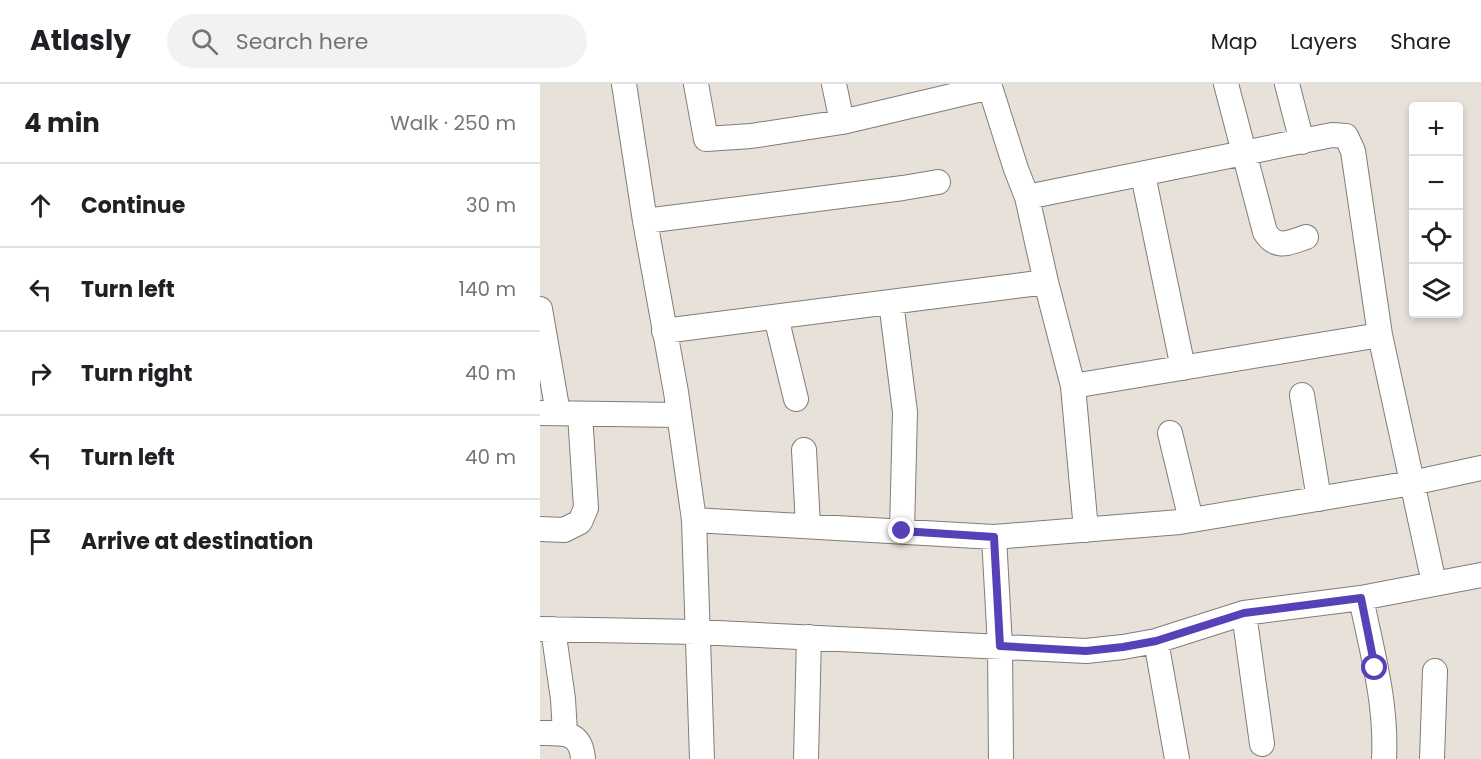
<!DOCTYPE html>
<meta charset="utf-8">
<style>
:root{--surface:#fff;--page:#f2f2f2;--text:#202124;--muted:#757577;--line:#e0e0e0}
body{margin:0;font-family:Poppins,sans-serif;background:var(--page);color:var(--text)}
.controls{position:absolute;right:18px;top:18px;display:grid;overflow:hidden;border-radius:6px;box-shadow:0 3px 9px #0003}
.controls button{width:54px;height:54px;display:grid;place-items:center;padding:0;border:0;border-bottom:2px solid var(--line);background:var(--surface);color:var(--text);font:30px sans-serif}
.stop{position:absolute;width:18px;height:18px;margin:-14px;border:4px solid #5740b8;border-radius:50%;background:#fff}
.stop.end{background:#5740b8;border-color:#fff;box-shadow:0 2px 6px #0008}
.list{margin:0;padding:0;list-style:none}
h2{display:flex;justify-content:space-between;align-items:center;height:78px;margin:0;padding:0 24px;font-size:26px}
h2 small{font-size:20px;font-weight:400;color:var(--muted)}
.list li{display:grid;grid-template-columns:39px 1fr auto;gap:18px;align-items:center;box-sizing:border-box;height:84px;padding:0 24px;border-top:2px solid var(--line)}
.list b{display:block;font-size:22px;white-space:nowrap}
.list em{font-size:20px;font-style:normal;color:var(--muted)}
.icon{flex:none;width:33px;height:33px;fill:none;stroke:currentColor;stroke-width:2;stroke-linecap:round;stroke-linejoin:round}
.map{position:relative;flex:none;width:941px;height:675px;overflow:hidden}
header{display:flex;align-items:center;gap:36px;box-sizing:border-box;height:84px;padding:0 30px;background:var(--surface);border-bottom:2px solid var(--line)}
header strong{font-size:28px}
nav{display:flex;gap:33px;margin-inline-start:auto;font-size:21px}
.search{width:420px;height:54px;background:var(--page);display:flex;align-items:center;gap:15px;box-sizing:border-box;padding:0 21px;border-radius:33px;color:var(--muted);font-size:22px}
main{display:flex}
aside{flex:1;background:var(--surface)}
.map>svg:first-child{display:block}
</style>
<header>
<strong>Atlasly</strong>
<div class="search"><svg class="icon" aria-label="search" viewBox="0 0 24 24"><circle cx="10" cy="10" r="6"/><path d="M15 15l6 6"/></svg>Search here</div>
<nav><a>Map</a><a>Layers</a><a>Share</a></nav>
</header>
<main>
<aside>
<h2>4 min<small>Walk · 250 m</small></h2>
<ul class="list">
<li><svg class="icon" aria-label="ahead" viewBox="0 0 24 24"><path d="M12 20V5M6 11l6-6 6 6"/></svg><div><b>Continue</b></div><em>30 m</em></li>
<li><svg class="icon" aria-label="left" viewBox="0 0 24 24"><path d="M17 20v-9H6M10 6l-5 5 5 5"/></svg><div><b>Turn left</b></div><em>140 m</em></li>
<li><svg class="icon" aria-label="right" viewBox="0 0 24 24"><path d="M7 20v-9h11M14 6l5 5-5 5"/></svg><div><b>Turn right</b></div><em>40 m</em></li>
<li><svg class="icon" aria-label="left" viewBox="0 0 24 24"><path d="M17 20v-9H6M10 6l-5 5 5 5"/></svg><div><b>Turn left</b></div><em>40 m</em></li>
<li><svg class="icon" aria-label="arrive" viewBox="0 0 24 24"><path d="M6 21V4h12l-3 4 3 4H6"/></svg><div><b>Arrive at destination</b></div></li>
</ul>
</aside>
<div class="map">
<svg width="941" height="675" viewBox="0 0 941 675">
<rect width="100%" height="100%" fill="#e7e1da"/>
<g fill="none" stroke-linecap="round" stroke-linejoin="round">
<defs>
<path id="minor" d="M84,0L105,137L136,308L154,436L162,675
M294,0L302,38
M686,0L725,148C736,166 749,159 766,153
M747,0L762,58
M603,91L643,284
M487,113L792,51L806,52L813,67L840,251L894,499
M105,137L363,104L398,98
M506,198L533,302L840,251
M351,218L365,328L362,447
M0,225L18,329
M236,233L256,315
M124,247L506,198L487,113L476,85L450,3L302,38L211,52L166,55L156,0
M533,302L546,446
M762,311L779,415
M0,329L139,331
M630,349L651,436
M264,366L268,442
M154,436L454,453L640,438L872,399L941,384
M0,445L24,446L40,438L46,424L40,330
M454,453L460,562L461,675
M821,514C832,568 847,619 844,675
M704,529L722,660
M0,545L157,548L546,567L583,563L616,557L704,529L821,514L941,491
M13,545L23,615L25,649
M616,557L637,675
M0,649C23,649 41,647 43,675
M266,675L269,553
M892,675L895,587"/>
</defs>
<!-- minor casing -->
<use href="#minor" stroke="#817c76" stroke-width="26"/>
<!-- minor -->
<use href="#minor" stroke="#fff" stroke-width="24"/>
</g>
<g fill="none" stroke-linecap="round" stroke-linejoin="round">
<!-- route -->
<path stroke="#5740b8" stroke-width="8" d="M362,447L454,453L460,562L546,567L583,563L616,557L704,529L821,514L835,584"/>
</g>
</svg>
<div class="controls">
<button>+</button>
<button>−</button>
<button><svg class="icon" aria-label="locate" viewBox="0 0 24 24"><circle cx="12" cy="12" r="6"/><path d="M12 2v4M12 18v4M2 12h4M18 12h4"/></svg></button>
<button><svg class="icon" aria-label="layers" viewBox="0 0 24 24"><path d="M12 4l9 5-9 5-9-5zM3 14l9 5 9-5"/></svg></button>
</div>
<div class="stop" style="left:835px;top:584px"></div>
<div class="stop end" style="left:362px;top:447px"></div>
</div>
</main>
